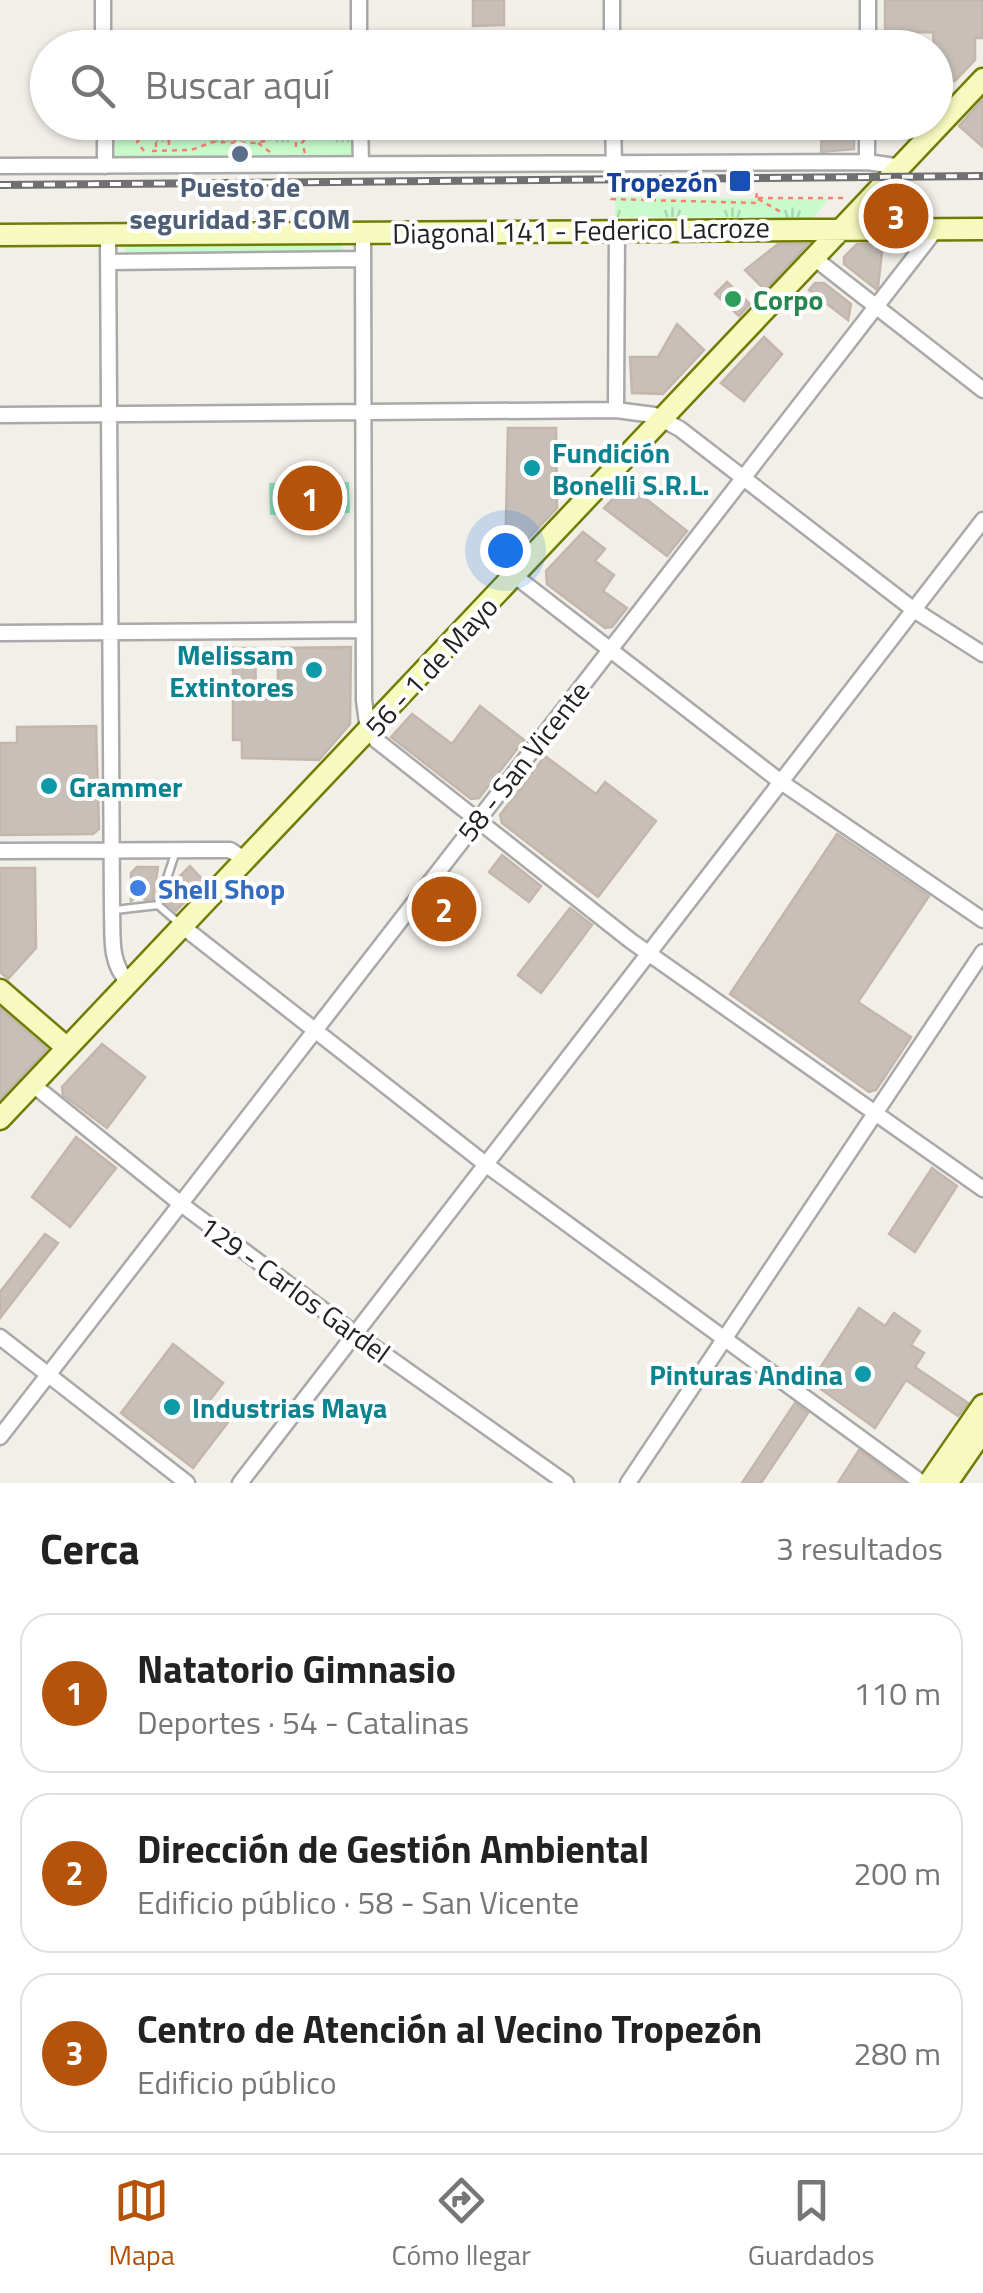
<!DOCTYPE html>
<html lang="es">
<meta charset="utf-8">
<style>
:root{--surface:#fff;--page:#f2f2f2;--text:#222;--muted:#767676;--line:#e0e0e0;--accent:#b45309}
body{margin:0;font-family:"Titillium Web",sans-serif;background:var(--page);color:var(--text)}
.you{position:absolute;left:505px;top:550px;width:35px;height:35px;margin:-25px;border:8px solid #fff;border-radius:50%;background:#1a73e8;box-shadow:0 0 0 15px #1a73e833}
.badge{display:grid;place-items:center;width:65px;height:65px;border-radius:50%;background:var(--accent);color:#fff;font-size:32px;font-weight:700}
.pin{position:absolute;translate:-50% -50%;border:5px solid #fff;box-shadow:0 2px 10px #0006}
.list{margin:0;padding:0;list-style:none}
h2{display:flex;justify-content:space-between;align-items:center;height:130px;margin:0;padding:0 40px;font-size:42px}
h2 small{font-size:32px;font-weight:400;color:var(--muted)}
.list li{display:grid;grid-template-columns:65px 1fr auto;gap:30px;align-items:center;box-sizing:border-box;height:160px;margin:0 20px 20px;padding:0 20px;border:2px solid var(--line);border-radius:30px}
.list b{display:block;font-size:38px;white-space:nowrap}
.list p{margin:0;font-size:32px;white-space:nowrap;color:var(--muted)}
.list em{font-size:32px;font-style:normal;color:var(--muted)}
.icon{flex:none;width:55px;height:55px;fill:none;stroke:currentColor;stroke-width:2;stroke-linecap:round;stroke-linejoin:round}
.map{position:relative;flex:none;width:983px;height:1483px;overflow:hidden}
.search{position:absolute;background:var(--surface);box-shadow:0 2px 8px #0004;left:30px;right:30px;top:30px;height:110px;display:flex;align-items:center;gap:25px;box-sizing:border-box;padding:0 35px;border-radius:55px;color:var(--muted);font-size:38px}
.sheet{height:670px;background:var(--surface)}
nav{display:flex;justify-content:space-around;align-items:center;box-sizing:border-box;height:140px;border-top:2px solid var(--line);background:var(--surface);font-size:28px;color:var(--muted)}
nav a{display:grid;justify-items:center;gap:5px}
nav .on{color:var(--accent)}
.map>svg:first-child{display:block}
</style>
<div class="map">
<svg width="983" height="1483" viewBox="0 0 983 1483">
<defs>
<pattern id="park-tufts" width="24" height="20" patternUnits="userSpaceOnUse" patternTransform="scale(2.5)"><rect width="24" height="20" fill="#c8facc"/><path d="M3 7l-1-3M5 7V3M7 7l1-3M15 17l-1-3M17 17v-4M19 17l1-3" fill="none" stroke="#acd6af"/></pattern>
</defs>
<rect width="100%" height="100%" fill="#f2efe9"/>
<!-- park -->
<path fill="url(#park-tufts)" d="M113,122L353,123L355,152L350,159L115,160Z
M615,197L829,199L813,218L615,217Z
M343,236L342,252L127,255L122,242Z"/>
<!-- pitch -->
<path fill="#88e0be" d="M349,482L350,513L270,515L269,483Z"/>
<!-- building -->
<path fill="#c7bfb8" stroke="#c4b6ab" stroke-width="2.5" d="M473,0H504V25L473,26Z
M885,0H983V38H975V60L955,81H936L933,32L885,33Z
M983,99V147L959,126Z
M822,122H854V149L821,152Z
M883,243L878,287L876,289L844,264V257L857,244Z
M778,244H808L765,290L745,270Z
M727,282L750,304L739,316L715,294Z
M815,283H824L851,304L848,320L809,290Z
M677,324L704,350L663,394L632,393L630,357H658Z
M764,337L782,354L744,401L721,383Z
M508,428H556L557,508L505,563Z
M627,484L687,531L667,556L604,508Z
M583,532L605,549L595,561L614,575L603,591L627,608L612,627L605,628L547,584L546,571Z
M351,647L350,724L319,760L242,758V740H233V648H255L256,693H278V648Z
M480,706L524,740L479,798L471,799L391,737L412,714L452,744Z
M96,726L99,829L93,834L0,835V743H17V727Z
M545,756L596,794L605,782L656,821L598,897L502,823L500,815Z
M837,834L929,896L858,1002L911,1037L876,1090L869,1092L730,994Z
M502,855L541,886L529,902L489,872Z
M190,866L204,881L176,911L166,903L172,884Z
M137,867H158L153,899L145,900L139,894L131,901V873Z
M0,868H35L36,948L8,979L0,972Z
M570,908L592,925L541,993L518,975Z
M0,1008L47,1049L0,1099Z
M102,1044L145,1077L107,1128L63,1095L62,1087Z
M76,1137L116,1168L70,1227L32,1197Z
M932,1168L957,1186L915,1252L889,1234Z
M45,1234L58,1243L0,1318V1292Z
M859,1308L885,1326L894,1313L920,1331L911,1345L924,1353L915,1367L968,1403L958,1416L906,1380L875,1428L811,1382Z
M173,1344L223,1383L210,1400L232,1417L193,1468L121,1413Z
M795,1403L808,1413L761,1483H742Z
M859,1450L904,1483H838Z"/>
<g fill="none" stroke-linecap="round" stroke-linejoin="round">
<defs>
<path id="lane" d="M176,851L158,905L181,925
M115,910L158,905"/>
<path id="street" d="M103,0V48
M359,0V48
M612,0V48
M868,48V0
M105,122V166
M360,122L361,163
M613,122L614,163
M867,162V122
M0,166L867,162L902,167
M363,232L364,700L367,723L376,740L631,941L983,1189
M108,236L112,910C113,937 109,962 128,982
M814,258L983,390
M109,262L362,259
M616,410L617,229
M0,415L616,410L654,415L680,429L914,610L983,654
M515,576L781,782L983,920
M0,633L364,630
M0,851L214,850H230L244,859
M182,926L488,1166L922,1483
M32,1084L181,1204L354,1333L566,1483
M0,1337L187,1483
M0,1437L937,228
M240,1483L983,520
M628,1483L983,952"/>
<path id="secondary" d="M0,235L983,229
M0,990L66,1047
M0,1119L983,79
M929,1483L983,1405
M947,1483L983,1431"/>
</defs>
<!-- lane casing -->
<use href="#lane" stroke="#a9a9a9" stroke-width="11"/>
<!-- street casing -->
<use href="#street" stroke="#a9a9a9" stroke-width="19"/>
<!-- secondary casing -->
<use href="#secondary" stroke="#707d05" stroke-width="25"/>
<!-- path -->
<path stroke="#fa8072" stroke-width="2.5" stroke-dasharray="5 5" stroke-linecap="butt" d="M296,122V151
M169,130V147
M156,132V149
M235,141L236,122
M258,143L270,152
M144,151L137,142L147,131L202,130L213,142
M152,151L191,150L213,142L258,143L296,131
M305,153L302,143L311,131L345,132
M610,179L611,199L756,203L757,191
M758,198H845
M758,199L781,212"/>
<!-- lane -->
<use href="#lane" stroke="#fff" stroke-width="6"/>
<!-- street -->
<use href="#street" stroke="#fff" stroke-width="14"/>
<!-- secondary -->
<use href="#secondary" stroke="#f7fabf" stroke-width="20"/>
<defs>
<path id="rail" d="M0,185L983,176"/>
</defs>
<!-- rail casing -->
<use href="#rail" stroke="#707070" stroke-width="8"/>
<!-- rail -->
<use href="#rail" stroke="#fff" stroke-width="4" stroke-dasharray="11" stroke-linecap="butt"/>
</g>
<!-- markers -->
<circle fill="#5c6f8a" stroke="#fff" stroke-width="4" cx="240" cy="154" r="10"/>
<rect fill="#1a4fb4" stroke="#fff" stroke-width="4" x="728" y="169" width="24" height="24" rx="5"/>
<circle fill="#2e9e5b" stroke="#fff" stroke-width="4" cx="733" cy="299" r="10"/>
<g fill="#0f9aa8" stroke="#fff" stroke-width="4">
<circle cx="532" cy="468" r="10"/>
<circle cx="314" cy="670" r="10"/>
<circle cx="49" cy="786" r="10"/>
<circle cx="863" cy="1374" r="10"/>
<circle cx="172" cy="1407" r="10"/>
</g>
<circle fill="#3f7fe0" stroke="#fff" stroke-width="4" cx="138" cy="888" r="10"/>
<g text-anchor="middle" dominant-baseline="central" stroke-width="8" stroke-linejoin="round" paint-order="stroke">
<!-- transit labels -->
<g font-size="28" font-weight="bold" fill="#164399" stroke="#fff" text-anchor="end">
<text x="718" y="181">Tropezón</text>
</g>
<!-- service labels -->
<g font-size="28" font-weight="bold" fill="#4e5e75" stroke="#fff">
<text x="240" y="186">Puesto de<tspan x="240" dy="32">seguridad 3F COM</tspan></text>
</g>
<!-- street labels -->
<g font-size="28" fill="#222" stroke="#fff">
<text transform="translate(581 230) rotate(-1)">Diagonal 141 - Federico Lacroze</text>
<text transform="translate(431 666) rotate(-47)">56 - 1 de Mayo</text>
<text transform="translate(523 761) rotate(-52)">58 - San Vicente</text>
<text transform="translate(295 1289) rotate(36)">129 - Carlos Gardel</text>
</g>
<!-- leisure labels -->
<g font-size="28" font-weight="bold" fill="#27864d" stroke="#fff" text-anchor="start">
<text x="753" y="299">Corpo</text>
</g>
<!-- culture labels -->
<g font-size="28" font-weight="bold" fill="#0d838f" stroke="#fff" text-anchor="start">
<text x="552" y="452">Fundición<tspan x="552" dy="32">Bonelli S.R.L.</tspan></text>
<text x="294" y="654" text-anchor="end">Melissam<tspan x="294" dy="32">Extintores</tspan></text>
<text x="69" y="786">Grammer</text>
<text x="843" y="1374" text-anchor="end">Pinturas Andina</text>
<text x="192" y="1407">Industrias Maya</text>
</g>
<!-- shop labels -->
<g font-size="28" font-weight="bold" fill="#366cbe" stroke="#fff" text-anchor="start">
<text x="158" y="888">Shell Shop</text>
</g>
</g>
</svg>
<div class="you"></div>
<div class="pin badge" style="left:310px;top:498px">1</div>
<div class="pin badge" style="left:444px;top:909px">2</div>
<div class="pin badge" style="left:896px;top:216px">3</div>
<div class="search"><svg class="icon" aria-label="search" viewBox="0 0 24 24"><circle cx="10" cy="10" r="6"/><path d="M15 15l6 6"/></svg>Buscar aquí</div>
</div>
<section class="sheet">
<h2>Cerca<small>3 resultados</small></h2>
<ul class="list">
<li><span class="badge">1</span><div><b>Natatorio Gimnasio</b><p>Deportes · 54 - Catalinas</p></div><em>110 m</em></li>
<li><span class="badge">2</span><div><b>Dirección de Gestión Ambiental</b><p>Edificio público · 58 - San Vicente</p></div><em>200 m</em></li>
<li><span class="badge">3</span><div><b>Centro de Atención al Vecino Tropezón</b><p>Edificio público</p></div><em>280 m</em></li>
</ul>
</section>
<nav>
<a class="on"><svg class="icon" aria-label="map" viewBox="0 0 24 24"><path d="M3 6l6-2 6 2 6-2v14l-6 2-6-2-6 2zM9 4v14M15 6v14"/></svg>Mapa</a>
<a><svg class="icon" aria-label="directions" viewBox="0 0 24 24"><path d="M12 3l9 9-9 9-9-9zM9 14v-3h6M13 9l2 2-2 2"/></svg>Cómo llegar</a>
<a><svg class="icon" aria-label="saved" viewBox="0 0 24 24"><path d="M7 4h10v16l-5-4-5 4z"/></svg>Guardados</a>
</nav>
